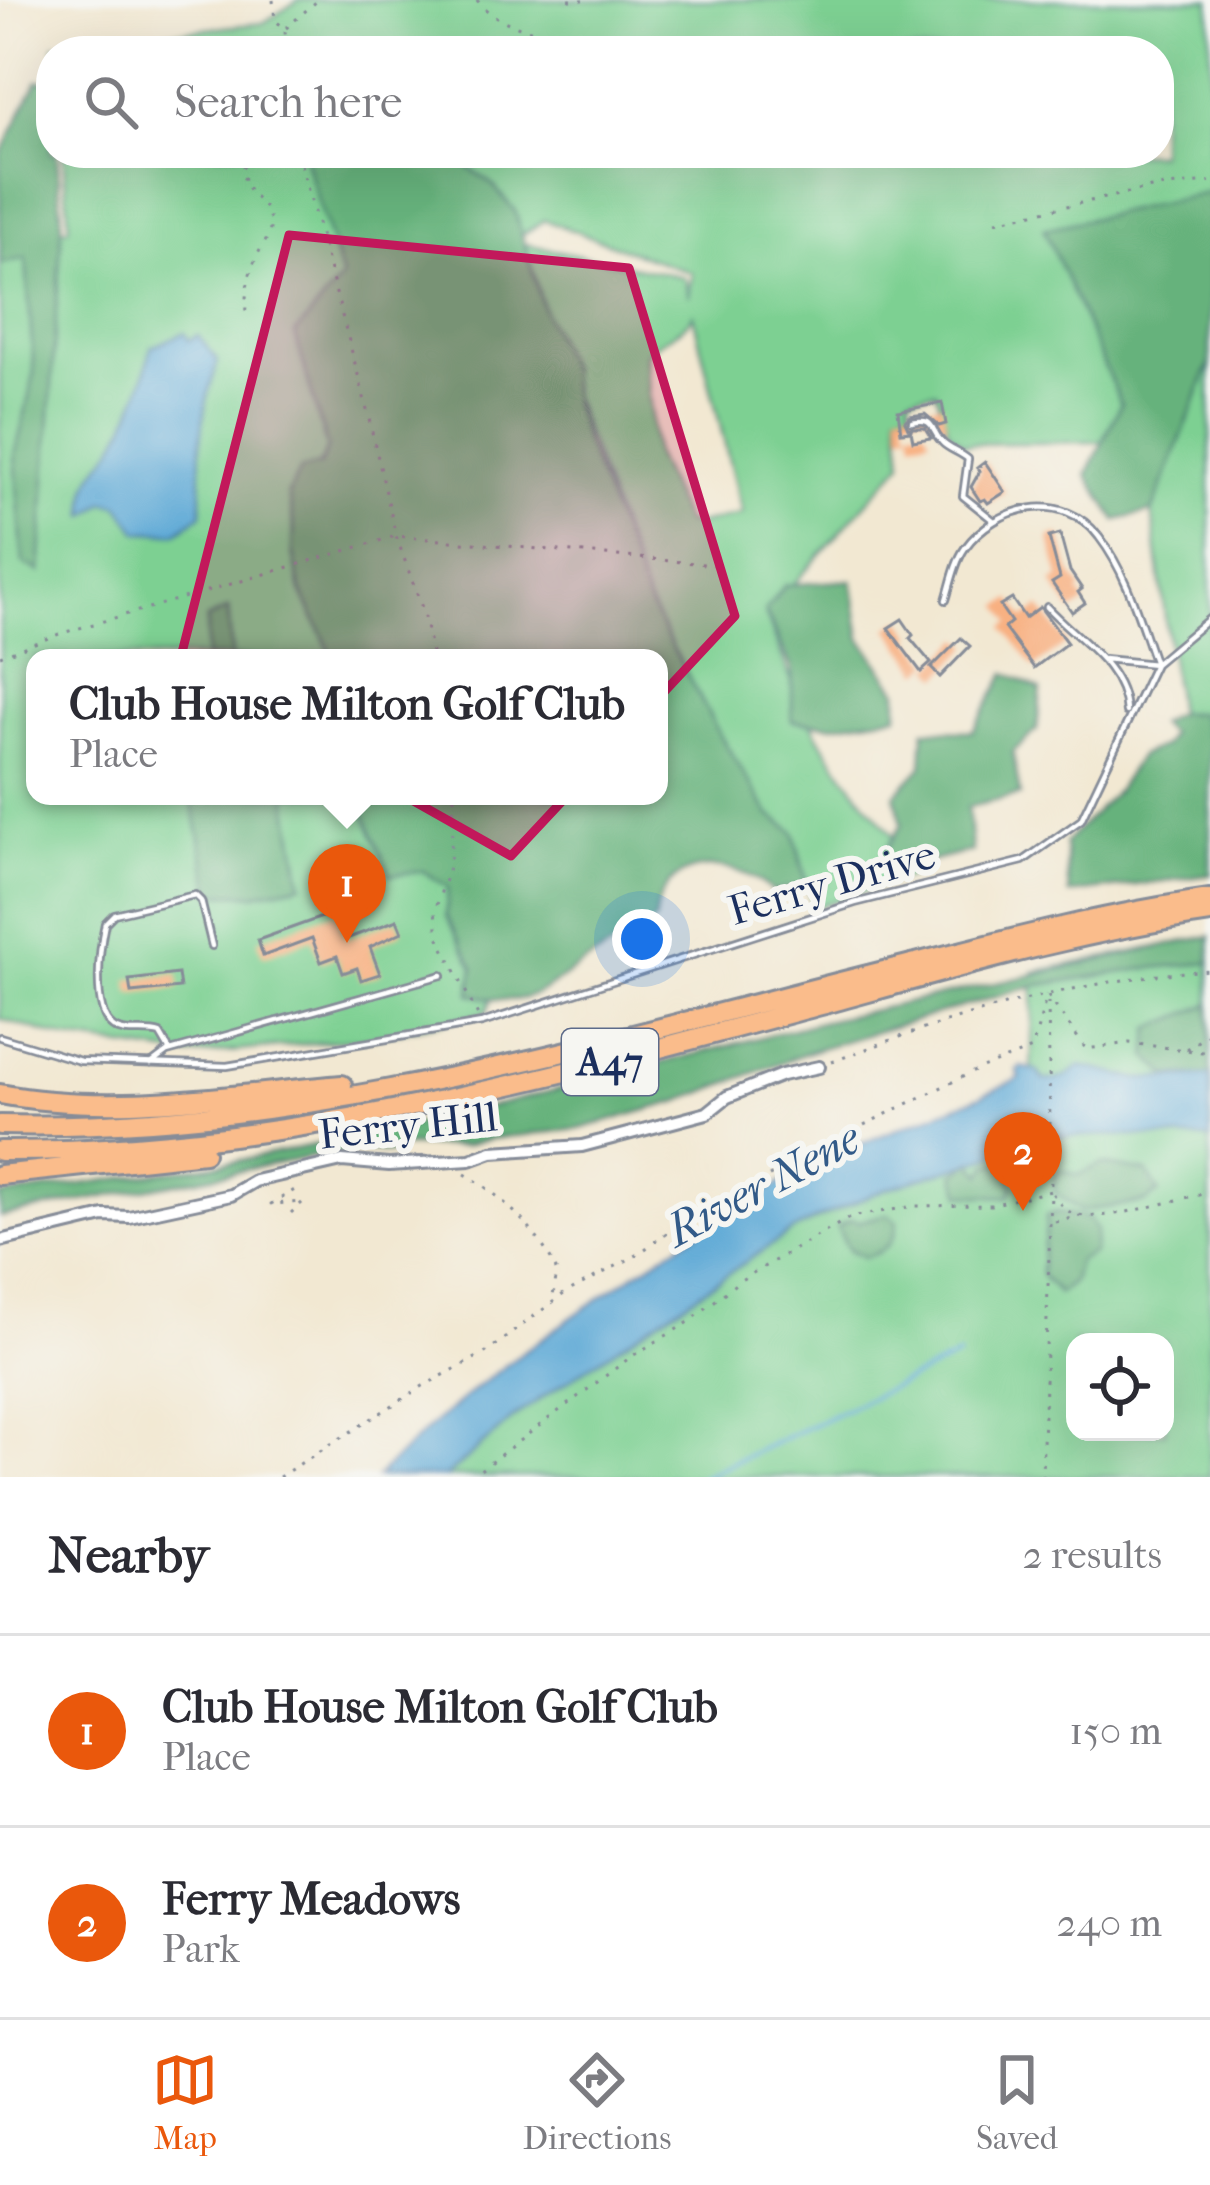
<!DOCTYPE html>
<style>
:root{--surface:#fff;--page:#f2f2f3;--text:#2b2b33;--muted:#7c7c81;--line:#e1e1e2;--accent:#ea580c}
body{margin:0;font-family:"IM FELL French Canon",serif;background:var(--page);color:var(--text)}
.controls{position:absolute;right:36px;bottom:36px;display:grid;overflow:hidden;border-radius:24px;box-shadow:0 12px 48px #0002}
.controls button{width:108px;height:108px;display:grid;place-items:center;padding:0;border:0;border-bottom:3px solid var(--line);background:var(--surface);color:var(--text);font:60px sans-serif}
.you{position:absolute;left:642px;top:939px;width:42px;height:42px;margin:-30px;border:9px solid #fff;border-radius:50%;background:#1a73e8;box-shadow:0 0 0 18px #1a73e833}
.badge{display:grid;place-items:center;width:78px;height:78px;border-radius:50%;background:var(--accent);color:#fff;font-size:39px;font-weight:700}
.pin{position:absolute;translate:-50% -99px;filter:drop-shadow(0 3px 6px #0008)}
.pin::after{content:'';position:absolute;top:63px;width:42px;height:36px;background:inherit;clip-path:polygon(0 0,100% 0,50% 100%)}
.popup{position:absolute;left:26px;top:649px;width:642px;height:156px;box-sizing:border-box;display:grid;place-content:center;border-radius:24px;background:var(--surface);filter:drop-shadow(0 3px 9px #0005);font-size:39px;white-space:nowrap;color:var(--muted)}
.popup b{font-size:45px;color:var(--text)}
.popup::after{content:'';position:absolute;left:50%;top:100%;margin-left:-24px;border:24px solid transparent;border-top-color:var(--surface)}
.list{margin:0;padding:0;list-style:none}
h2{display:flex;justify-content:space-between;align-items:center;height:156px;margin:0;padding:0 48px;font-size:51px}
h2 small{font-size:39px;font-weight:400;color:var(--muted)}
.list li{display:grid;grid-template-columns:78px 1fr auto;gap:36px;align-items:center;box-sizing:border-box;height:192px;padding:0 48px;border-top:3px solid var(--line)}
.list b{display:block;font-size:45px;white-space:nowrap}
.list p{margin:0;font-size:39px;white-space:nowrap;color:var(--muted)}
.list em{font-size:39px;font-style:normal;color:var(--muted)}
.icon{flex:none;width:66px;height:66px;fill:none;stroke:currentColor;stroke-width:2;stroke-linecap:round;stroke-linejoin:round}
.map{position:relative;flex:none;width:1210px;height:1477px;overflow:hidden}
.search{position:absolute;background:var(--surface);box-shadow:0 12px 48px #0002;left:36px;right:36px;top:36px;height:132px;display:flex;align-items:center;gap:30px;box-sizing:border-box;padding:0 42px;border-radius:48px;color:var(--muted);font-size:45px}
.sheet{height:540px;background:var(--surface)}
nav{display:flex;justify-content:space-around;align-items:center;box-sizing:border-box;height:168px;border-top:3px solid var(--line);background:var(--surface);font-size:33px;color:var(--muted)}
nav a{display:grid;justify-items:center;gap:6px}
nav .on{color:var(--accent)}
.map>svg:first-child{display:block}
</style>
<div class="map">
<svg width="1210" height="1477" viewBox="0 0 1210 1477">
<rect width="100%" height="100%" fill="#f6f6f2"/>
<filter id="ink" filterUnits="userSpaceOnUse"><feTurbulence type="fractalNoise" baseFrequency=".00833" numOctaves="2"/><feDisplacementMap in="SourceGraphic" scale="24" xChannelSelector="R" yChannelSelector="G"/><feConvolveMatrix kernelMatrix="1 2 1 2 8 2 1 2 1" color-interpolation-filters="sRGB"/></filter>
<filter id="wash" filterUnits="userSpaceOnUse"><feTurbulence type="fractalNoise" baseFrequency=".004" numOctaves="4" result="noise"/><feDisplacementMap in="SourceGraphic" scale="48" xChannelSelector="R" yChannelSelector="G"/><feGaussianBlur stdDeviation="2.7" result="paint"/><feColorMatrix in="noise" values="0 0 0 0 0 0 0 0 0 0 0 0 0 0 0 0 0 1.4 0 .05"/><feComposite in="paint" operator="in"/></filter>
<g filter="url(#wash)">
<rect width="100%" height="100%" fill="#f2e8d2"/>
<!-- green -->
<path fill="#7dd092" stroke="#4c8078" stroke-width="3" fill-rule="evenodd" d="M299,0H1210V192L1180,200L1121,405L1102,442L963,444L948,430L936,391L910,396L911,409L898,412L903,462L766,615C783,659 799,704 824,745C852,790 890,830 924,872L813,908L794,832L770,815L721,737L647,600L516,242L684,277L689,296L692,273L544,220L487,259L482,658H35V796H506L526,916L486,1013L374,1037L188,1056L67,1039L0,1019V252L69,227L63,153H1159V51H55V45L263,23ZM693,315L742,514L695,525L685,522L654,453L646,354C661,337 682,334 693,315Z
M1210,363V742L1208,743L1200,713H1177L1152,512Z
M1210,936V1477H445L519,1413L792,1231L885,1189L989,1157L1029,1138L1034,972ZM1075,1342H1165V1432H1075Z"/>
<!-- forest -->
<path fill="#66b27c" stroke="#40706d" stroke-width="3" d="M51,80V153H57L62,224L40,572L23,563L15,456L34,375L26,258L0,264V156L37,81Z
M303,153H448L492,184L515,211L545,314L569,369L573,402L586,444L647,600L721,737L770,815L794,832L806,884L773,892C733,855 659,855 655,921C634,935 612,947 590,960C541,989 534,1011 470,994L474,967L446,916L448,887L423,871L390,875L357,796H659V658H333L301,590L293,552L294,527L288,494L300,470L320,465L327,448L295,334L342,278Z
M1210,192V363L1152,512L1116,520L1087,475L1121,404L1044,229Z
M852,580L861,638L898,691V715L832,725L792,721V669L765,611L785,585Z
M228,609L232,658H206L207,619Z
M1006,673L1041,690L1037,730L1013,752L1020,795L968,807L972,851L897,870L883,854L902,824L895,795L922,766L924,730L973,731Z
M1177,713H1200L1210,742V875L1069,894L1065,843L1117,790L1139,756L1163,746L1170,734L1158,724Z
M191,796H287L302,884L255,894H212Z
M1210,936V963L1149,968L1033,986L814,1050L680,1101L579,1129L488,1139L464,1146H398L390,1153L352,1149L0,1217V1196L237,1161L454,1116L820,1022Z
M1210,1004V1076H1169L1147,1057L1151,1028Z
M971,1162L983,1174L988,1165L998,1162L1008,1169L1014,1187L1009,1197L962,1194L955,1174Z
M1101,1164L1147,1172L1159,1192L1146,1202L1081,1211L1055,1193L1054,1178L1060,1170L1078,1175Z
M1058,1212L1088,1218L1096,1230L1094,1252L1078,1261L1073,1282L1059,1294L1041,1275C1040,1254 1047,1237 1046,1216Z
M888,1214L897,1222C896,1242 883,1253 864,1257L849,1250L837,1227L852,1219L857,1222Z"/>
<!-- water -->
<path fill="#5da9d6" stroke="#3c6c9a" stroke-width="3" d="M184,333L189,340L198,335L218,361C198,419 199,454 202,514L176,533L138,532L119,505L105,502L86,516C84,471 100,473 119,439C134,409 146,380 151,347Z
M1080,1066L1139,1079L1210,1076V1139L1107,1135L1029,1138L989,1157L885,1189L818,1218L792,1231L519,1413L445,1477H377C452,1401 540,1338 629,1278C690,1237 751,1197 817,1164C882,1131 954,1111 1020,1078L1017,1070L1021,1067L1036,1070L1044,1080C1063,1081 1066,1077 1080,1066Z"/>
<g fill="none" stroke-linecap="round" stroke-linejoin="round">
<!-- stream -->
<path stroke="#5da9d6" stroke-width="4.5" d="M702,1477L959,1356"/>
</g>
<g id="blocks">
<!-- building -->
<path fill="#f8b081" d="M942,403L946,424L939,426L925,414L910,416L905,421L908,428H925L931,438L913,441L911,431L901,432L898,411Z
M985,462L1005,492L988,503L985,499L980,501L971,487L980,471L977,468Z
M1060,534L1070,571L1082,589L1078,592L1085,603L1072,612L1052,583L1060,578L1049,537Z
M1012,599L1025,618L1040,607L1067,643L1034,668L1004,628L1011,622L1000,606Z
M902,619L913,635L910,638L931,663L921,672L888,628Z
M961,638L970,646L940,677L931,668Z
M336,912L346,939L397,920L402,932L370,947L380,974L361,980L357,968L343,973L337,956L321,962L312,938L263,956L258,940Z
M178,974L180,988L131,993L129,980Z"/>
</g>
</g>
<g filter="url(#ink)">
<use href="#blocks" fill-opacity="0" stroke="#868c98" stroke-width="3"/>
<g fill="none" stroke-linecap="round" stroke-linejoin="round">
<defs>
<path id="service" d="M912,422C936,417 929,429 942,442C948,449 960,452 968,459L963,496L993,520
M946,600C951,584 955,562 965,548C996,505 1064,489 1099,537C1127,573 1140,622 1155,664L1104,659
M1047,607C1076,639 1124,665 1126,712
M0,1037L80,1061L227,1066L482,1023L855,903L1023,861L1081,820L1155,664L1210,618
M170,1051L160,1034C146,1029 125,1036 113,1027C91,1011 100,946 105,923L114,914L195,895L201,901L212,946
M151,1064L167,1052L442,975"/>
<path id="minor" d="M0,1241L104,1216L129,1217L231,1195L255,1181L342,1161L389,1165L470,1160L492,1152L582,1146L707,1113L727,1097L782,1075L819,1067"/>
<path id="trunk" d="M0,1094C111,1115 230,1095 342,1085
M0,1125C306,1133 606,1040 900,967C1002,941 1105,914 1210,899
M0,1151C280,1153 553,1077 821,1005C949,970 1078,932 1210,913
M0,1175L204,1153"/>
</defs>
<!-- service casing -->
<use href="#service" stroke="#868c98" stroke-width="10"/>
<!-- minor casing -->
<use href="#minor" stroke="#868c98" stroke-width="16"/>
<!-- trunk casing -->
<use href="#trunk" stroke="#868c98" stroke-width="24"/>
<!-- path -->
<path stroke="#868c98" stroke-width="3" stroke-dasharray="3 9" stroke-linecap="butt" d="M273,0L275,20L285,29L286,51
M477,0C495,24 527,29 555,36
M569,0H583
M286,28L318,0
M246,153C232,203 273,193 270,229C269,238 262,246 258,254C247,277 245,293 246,319
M298,153L363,393L396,536L422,608L433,658
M461,153L473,160
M996,221L1156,187L1210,182
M0,656L59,634L396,536L716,565
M454,796L450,864L435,911L438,936L478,1016
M1048,996L1086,1049L1129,1043L1210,1053
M1048,1002L1051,1191C1056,1199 1062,1208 1070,1212C1098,1227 1177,1197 1210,1193
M1186,1049L1210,1033
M832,1062C953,1015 1080,979 1210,970
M465,1174C502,1195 541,1234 557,1272L552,1302
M291,1213L303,1202L271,1204L298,1188
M1055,1222L1080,1216
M279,1477L423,1386L485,1353L565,1293L637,1255L665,1234L841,1136L977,1070L1032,1049L1047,995
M471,1477L632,1356L689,1322L739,1281L851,1217L914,1206L991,1205L1051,1191L1042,1477"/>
<!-- service -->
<use href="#service" stroke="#fff" stroke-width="4.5"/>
<!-- minor -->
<use href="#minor" stroke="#fff" stroke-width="10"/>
<!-- trunk -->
<use href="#trunk" stroke="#fabc8b" stroke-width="18"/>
</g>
</g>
<!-- marked area -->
<path fill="#c2185b" fill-opacity="0.2" stroke="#c2185b" stroke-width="9" stroke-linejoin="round" d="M289,235L629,268L735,616L511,856L178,668Z"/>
<g text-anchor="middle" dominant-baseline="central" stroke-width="12" stroke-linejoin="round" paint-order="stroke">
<!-- shield labels -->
<rect fill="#f6f6f2" stroke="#5d6b8a" stroke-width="3" x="562" y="1029" width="96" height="66" rx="9"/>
<g font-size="39" font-weight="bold" fill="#1b2f5e">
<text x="610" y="1062">A47</text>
</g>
<!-- street labels -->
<g font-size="42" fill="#1b2f5e" stroke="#f6f6f2">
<text transform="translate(832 883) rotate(-16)">Ferry Drive</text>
<text transform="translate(408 1126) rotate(-6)">Ferry Hill</text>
</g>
<!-- water labels -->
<g font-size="45" font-style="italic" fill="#325a88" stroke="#f6f6f2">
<text transform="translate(763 1185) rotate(-28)">River Nene</text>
</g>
</g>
</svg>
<div class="controls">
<button><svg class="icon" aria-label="locate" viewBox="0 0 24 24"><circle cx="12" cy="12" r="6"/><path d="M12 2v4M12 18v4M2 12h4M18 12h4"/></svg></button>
</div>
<div class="you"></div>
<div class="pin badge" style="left:347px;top:943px">1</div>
<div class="popup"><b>Club House Milton Golf Club</b>Place</div>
<div class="pin badge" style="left:1023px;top:1211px">2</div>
<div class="search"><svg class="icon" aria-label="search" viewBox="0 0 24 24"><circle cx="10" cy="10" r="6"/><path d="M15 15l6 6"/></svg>Search here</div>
</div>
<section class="sheet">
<h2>Nearby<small>2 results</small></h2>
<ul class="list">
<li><span class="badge">1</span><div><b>Club House Milton Golf Club</b><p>Place</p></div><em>150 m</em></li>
<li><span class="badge">2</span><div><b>Ferry Meadows</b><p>Park</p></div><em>240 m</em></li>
</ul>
</section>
<nav>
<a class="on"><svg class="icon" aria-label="map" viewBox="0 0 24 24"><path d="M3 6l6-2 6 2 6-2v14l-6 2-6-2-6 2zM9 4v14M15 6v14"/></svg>Map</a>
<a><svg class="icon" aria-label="directions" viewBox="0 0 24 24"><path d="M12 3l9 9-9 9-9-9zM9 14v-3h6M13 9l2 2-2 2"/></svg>Directions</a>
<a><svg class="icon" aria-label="saved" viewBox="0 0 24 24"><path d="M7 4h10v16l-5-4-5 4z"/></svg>Saved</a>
</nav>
